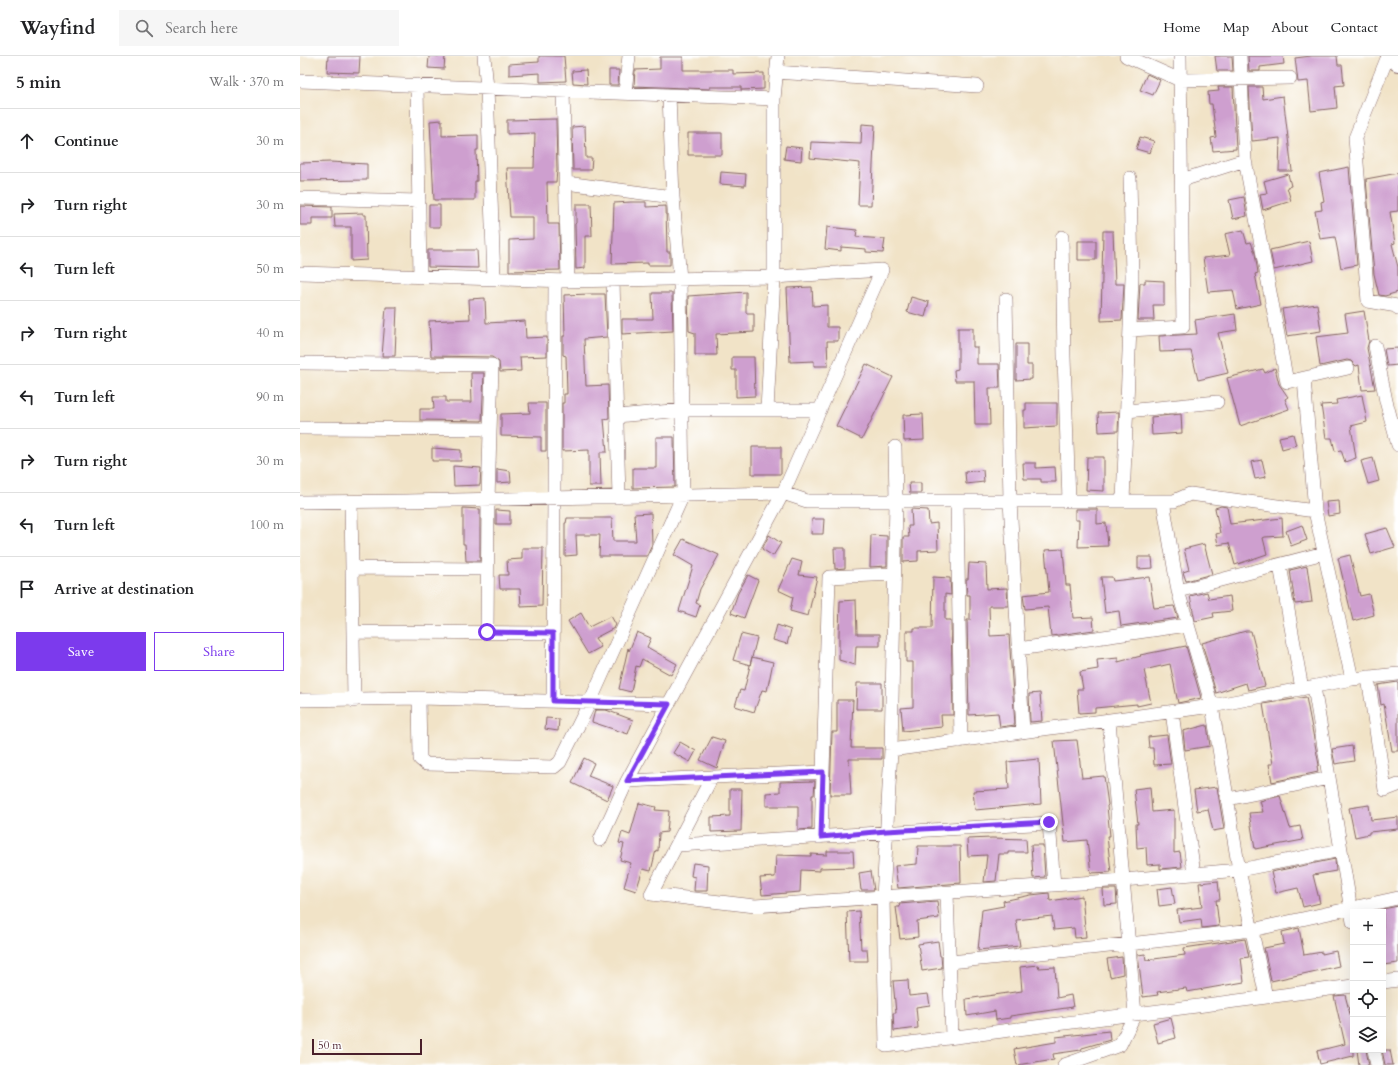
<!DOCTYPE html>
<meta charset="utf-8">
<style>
:root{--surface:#fff;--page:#f6f6f6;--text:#202124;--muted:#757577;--line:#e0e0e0;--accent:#7c3aed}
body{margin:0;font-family:Cardo,serif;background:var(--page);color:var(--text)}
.controls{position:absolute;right:12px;bottom:12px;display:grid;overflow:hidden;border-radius:0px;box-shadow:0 4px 16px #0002}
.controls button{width:36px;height:36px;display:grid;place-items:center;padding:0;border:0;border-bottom:1px solid var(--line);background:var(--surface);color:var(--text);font:20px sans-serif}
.scale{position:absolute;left:12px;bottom:10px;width:110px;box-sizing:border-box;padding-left:4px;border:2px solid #4a1f2b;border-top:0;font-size:11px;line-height:14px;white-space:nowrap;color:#4a1f2b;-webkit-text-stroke:3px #fff;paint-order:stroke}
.stop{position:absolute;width:12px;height:12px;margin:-9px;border:3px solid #7c3aed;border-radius:50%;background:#fff}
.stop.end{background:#7c3aed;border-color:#fff;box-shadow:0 1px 4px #0008}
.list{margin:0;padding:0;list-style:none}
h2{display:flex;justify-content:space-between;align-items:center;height:52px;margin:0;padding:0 16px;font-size:17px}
h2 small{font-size:13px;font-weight:400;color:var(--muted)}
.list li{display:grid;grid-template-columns:26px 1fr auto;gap:12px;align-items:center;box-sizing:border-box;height:64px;padding:0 16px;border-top:1px solid var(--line)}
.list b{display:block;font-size:15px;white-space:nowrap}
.list em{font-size:13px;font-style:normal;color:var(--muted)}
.actions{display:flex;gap:8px;padding:12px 16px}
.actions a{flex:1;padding:9px 0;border:1px solid var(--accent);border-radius:0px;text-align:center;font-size:14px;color:var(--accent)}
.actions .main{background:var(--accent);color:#fff}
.icon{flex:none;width:22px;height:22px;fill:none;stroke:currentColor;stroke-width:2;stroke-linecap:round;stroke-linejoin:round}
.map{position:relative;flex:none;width:1098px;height:1009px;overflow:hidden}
header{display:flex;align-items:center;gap:24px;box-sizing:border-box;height:56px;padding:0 20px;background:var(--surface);border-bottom:1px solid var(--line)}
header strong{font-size:19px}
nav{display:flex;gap:22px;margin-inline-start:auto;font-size:14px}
.search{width:280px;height:36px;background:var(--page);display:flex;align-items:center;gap:10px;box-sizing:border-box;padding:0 14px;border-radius:0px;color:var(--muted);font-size:15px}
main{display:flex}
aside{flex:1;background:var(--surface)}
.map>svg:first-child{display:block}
</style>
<header>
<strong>Wayfind</strong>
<div class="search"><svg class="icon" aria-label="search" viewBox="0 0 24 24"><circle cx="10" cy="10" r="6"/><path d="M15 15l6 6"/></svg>Search here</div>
<nav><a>Home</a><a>Map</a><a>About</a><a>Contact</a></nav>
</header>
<main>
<aside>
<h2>5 min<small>Walk · 370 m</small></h2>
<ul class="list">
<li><svg class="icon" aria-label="ahead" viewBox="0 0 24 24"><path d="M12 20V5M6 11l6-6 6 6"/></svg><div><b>Continue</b></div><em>30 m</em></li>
<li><svg class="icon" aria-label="right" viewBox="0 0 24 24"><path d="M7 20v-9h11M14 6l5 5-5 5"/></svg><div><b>Turn right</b></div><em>30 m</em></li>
<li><svg class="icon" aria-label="left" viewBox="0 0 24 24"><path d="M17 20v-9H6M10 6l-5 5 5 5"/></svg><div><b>Turn left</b></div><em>50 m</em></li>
<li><svg class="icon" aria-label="right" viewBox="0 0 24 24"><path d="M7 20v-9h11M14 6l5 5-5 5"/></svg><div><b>Turn right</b></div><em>40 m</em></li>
<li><svg class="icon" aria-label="left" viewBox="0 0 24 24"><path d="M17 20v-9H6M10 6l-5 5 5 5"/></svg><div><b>Turn left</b></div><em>90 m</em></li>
<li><svg class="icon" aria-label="right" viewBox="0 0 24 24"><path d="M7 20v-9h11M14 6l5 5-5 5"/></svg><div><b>Turn right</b></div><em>30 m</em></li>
<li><svg class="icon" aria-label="left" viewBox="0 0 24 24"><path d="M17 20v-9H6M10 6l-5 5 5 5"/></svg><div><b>Turn left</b></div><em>100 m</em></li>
<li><svg class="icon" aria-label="arrive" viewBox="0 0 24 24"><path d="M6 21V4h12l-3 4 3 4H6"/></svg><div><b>Arrive at destination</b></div></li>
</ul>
<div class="actions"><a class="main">Save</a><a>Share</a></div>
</aside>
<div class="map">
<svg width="1098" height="1009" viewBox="0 0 1098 1009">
<rect width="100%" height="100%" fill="#fff"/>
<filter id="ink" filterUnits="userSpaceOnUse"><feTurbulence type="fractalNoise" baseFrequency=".025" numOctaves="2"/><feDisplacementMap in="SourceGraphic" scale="8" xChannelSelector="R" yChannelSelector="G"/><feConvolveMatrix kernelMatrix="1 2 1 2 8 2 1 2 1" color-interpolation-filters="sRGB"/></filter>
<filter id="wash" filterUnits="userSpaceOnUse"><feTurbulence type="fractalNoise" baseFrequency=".012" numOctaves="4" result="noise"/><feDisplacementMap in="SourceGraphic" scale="16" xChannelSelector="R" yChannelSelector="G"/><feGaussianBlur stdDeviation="0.9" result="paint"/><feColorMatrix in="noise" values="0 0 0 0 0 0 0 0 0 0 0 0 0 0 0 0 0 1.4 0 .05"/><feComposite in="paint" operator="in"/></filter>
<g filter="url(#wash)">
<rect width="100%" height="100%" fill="#f1e3c7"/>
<g id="blocks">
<!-- building -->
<path fill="#ce9fcf" d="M28,0H60L59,17L27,16Z
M129,0H145L144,13L128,12Z
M239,0H264L266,25L240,26V17L209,19V8L239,6Z
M915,0H932L933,15H917Z
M948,0H983L984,8L960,11V15H949Z
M1011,0H1037L1038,9H1042L1044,29L1035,30L1037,52L1011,55L1008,25L998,26L995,2Z
M360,1H383V14H433V18L464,17V33L441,34V31H410V33L334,30L335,14L360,13Z
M286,14L287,28L273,27L272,15Z
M309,14H319L318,29H309Z
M847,18L860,24L853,39L840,34Z
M918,31H933L936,93L913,95L911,82L916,81L912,48H909L908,36L919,35Z
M949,31H962L963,43L983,40L992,115H979L980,82L952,85Z
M256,63L257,114L256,126H247L248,168H259L260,214L209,215V184L233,183V161H210L207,112H234L235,77L207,78V64Z
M142,64V80L178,79V94H176L177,125H175V144H134L130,65Z
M562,68L575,69L571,149H558L560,107L510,102L511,86L561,88Z
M285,70L286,102H292L291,114H273L272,71Z
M388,77H422V99H388Z
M840,81L854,85L850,97L836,93Z
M486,90L502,92L501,105L484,103Z
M30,106L67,108V124L0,125V107Z
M1049,111L1057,209L1041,212L1035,181L1020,183L1015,155L1022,154L1021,146L1024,145L1019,117Z
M421,116L446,118L445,130L420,128Z
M1098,117V155L1090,156L1095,187L1092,188L1098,211V236L1085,240L1079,239L1074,218L1066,123Z
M988,118L991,130L987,131L991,145L963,154L960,138L967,137L964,125Z
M944,141L947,160L933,163L929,144Z
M331,146H346V151L366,150L367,196H370V209H348V207L312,208L314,147Z
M276,148H291L292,180H285V212L276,213L275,168L276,167Z
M129,149H140V171H129Z
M0,150L32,151V162H12V169H0Z
M63,157V159H66L67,204L51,205V171H35L34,158Z
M527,171L557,174L556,181L585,183L583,197L566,196V193L541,191V195L525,193Z
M943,174L947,187L951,186L955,197L958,217L955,218L961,248L937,253L933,234L908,236L903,202L930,199L925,178Z
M803,175H813L815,228H824L822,264L801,265Z
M778,185H796V204H778Z
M1009,185L1013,205L974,214L970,194Z
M128,194H177L178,212L128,211Z
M845,224L864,225V249H853L854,264H838L840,227H845Z
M512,231L513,250L527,249V271H538V285H527L528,310H514V305L490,306L487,232Z
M446,236V257H454V276L416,278L417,299H395V277L389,275L388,240Z
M352,237H372L373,275L322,278V263H353Z
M290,238H305L307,281L284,283L286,330L308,329L309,362L304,363L307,396H300L301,430H289V394L262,395V347H264V338H267L266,300L263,299V280H265L264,239Z
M611,241L629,246L625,261L607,256Z
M185,242L186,267L225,265L226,282L247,281V300L220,301L221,315L200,316L199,306L192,301L131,300L129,265L170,263L169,243Z
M1017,248L1021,275L987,280L982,253Z
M86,251H97L95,300H82Z
M1064,255L1069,285L1067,292L1075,333L1062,334L1059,309L1056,310L1051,305L1047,304L1020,310L1016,281L1048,277L1045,258Z
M935,258L937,274L918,277L928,317L898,324L891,295L860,296L859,280L897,278L895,264Z
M658,272H673V291H677V308H699L700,332H689L690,369H675L674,325H655L654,314L658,313Z
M716,288H727V309H732V323L716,324Z
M1098,292V309L1087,310L1084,293Z
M432,301H454L455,340L436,341V314H432Z
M566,308L593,321L562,383L536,370Z
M975,312L979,328L988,341L985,343L989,353L940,370L927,322L963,313L965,317Z
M171,317H184L182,365L120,364V353H134L133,341H146V346H172Z
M1062,339L1067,366L1051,370L1056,402L1045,406L1041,394L1035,395L1032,382H1026L1021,349L1037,348L1036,344Z
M229,347H246V395H241V381L201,380V358L230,357Z
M726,347H757V370L724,372V354H726Z
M819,356L818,375L799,376L798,357Z
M623,358L624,384L604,385L603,359Z
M881,358L882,377L852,379L851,361Z
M993,378L996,389L982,393L979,381Z
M356,381H374L375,431L333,432V412H356Z
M452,391H481V418H452Z
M132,392L161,394V405H132Z
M787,401H804V435L786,434Z
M1073,402L1079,425L1068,428L1061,405Z
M962,404L966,421L955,423L951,406Z
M723,407H736V412L755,411L756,426H741V423H724Z
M153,410L181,412L180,429L154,430Z
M197,413L210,415L211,426L197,427Z
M683,414L684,426L666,428L665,416Z
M609,427H621V437H610Z
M1039,445L1040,458L1028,460L1026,446Z
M921,450L927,451L930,468L982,462L983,480L965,481L963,482L967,498L935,509L929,487L918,489L916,478L920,477L915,452Z
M163,452L180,453V505H166L165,488H163Z
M611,453L628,454L629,468L637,467L638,494L618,495V505L603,506V481H609L608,470H612Z
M775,453H797V468L806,467L808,490L778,491L779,464H775Z
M196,454L210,455V468H196Z
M351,457L352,489L347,500H299L300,479H276L277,499L265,500V467H266L267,462H312L313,485H336L334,458Z
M512,463H524L523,478H511Z
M1002,469L1007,484L991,490L986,475Z
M1087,472L1095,491L1071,498L1065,478Z
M469,479L481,487L473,500L462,493Z
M571,479L587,480V510L570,511Z
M383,483L419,499L400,533L396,547L400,549L396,561L379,555L393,510L374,499Z
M904,488L912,518L886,525L883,516L889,514L884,493Z
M222,492H243L242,550L221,551L220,533H200L199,519H208L207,504L222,503Z
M534,492H545V512L535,513Z
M763,493L766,529H770L773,562L793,561L794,574L751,580L748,551L725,553L723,539L749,536L745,494Z
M1050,499L1060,540L1069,538L1074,559L1053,565L1038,502Z
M838,501H852L853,512L838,513Z
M492,503L502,506L499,519L517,521L508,560L490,555L493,541L478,534Z
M669,507L686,508L687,533L707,532L708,550H689L690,580L709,579L715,669L700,671L698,657L669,659L667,564H670V539H667L666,523H668Z
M1007,510L1012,546L995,548L990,514Z
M448,519L458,524L444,562L431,557L438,537Z
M633,521L650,522L651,539L645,538V564H651L653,659H641L642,671L603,675L601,652L613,651V606H606V575H614V572H632Z
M801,521H812L813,525L849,521L854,552L874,550L878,562L821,570L819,555L805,557Z
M907,536L909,543L930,540L932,555L913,557L914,561L895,565L890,540Z
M556,544L557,578H580V590H556L555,609L539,604V578L540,545Z
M281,557L289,571L311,560L316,569L314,572L295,582L301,591L288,598L268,565Z
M477,569L491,574L487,588L473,584Z
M946,575H951L965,630L948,634L946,627L916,637L902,587Z
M337,576L351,582L347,591L377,608L371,619L342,603L339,611L336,610L331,636L319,633L328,592L329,595Z
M441,578L457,582L450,609L433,604Z
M886,590L901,642L878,647L870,608L844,614L851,647L837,650V648L795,652V656L779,657L777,633H783L780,616L798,613L797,604L818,602V606L841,600L840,599Z
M452,601L473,606L467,635L462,634L454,656L435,650L440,634L444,635Z
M1098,626V695H1092L1084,648L1081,649L1078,629Z
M557,627H582V653H556Z
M740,637L742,665L730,666L729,638Z
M1006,641L1019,709L1017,710L1018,716L972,726L969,708H973L963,648Z
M537,644H553L551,692H582V703H549L551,739H530L532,676H537Z
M295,654H306L333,664L328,678L292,666Z
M246,662L259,663L258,675L245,673Z
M907,669L910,690L885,694L883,675Z
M867,679L871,708L854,709L853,692H849L848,681Z
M412,681L425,685L417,712L400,704Z
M777,684L782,722L804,720L808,749L807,750L810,780H807L811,816L791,817L787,784L765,786L754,685Z
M380,686L396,695L390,706L373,697Z
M1052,690L1054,705L1035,708L1032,693Z
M284,702L294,707L288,720L313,730L307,744L272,727Z
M739,703L741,748L675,754L673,735L709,733L707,706Z
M515,725L514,739H512V773L498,774V750H466V737L480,736V726Z
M850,731L852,756L874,754V797L880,796L882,811L860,813V808L847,809L846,791L837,792L836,768H838L834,733Z
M917,731L924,773L913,775L908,753L897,755L894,734Z
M430,733H442L441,775L411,776V761L430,760Z
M980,740L990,772L1000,770L1003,784L955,793L949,757L963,756L960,745Z
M339,747L356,751L355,754L369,755L367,776L359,777L358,795L356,794L351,815L343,813L336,835L324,831L331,807L320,804L324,788L319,787L322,776L330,779Z
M1069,749L1071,764L1098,761V773L1069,776V778L1055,781L1049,752Z
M692,782L726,783L727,796H708V798H699L696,825L684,826L687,799L668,800L667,783Z
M731,789H743L745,821L733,822Z
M618,790H660L661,827L598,832L595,810L617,808Z
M527,795H553L554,811L520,812V815L501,814L500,836L462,839L460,822L475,821L476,799L511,800V798L527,799Z
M1035,803L1036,815L1013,819L1020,847L1003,851L998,832L976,837L971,816Z
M393,807L408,809L407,835H394L395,821L391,820Z
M571,815L574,834H561L559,817Z
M918,825L920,844H916L919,870L902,872L901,863L879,866L877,854L902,851L899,827Z
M872,831L875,848L859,850L857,833Z
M803,833H816L817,848L804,849Z
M749,837L750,845L782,840L786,881L775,882L774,872L754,874L752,860L716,864L720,890L678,894L682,854L704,850L703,845L731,839Z
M637,845L639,862L617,865L618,881L600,883L596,851H600L599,848Z
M1098,850V907L1083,909V853Z
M559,855L561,893H567L568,905H549L547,856Z
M999,872L1004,899L1022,896V898L1036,895L1039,910L971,925L964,892L984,888L982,876Z
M945,883L949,901L941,902L944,926L887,936L886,932L857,936L858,939L843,941L838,899L845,898L846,904L885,899L884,892Z
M638,885L640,900H641L642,912L622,915L618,888Z
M822,901L823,918L810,921L807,903Z
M738,909L739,912L755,911L757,942L771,939L773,951L710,960V962L696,964L695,955L667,960L666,943L722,935L720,911Z
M608,924L609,940L628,938L630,949L616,951L618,972L594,975L593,957H596L593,925Z
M1045,939L1053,969V1000L1020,1008L1017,995L1045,988L1034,940Z
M871,962L876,982L858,987L853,967Z
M809,975L810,984L782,992L781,994L753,998L754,1003L717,1009L714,993L756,986V981Z
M1057,994H1066L1069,1009H1059Z
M1082,994H1090L1093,1009H1085Z"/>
</g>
</g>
<g filter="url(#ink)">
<use href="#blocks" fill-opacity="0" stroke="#846462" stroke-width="1"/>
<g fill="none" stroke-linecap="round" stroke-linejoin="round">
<defs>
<path id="street" d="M184,0L187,32L194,223
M826,0L880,24L990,22
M940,0L945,104L987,326L1048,312
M1088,0L1055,82L1068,245L1097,250L1098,252
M476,16L677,30
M0,25L474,43V221L467,354
M117,29L120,221
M263,34L268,225
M325,36L329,0
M474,43L478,0
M882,124L945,104
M266,127L373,141
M0,142L119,145
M762,181L764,301L769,445
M0,217L268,225L474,221L582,214L483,437L327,725L300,784
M313,225L319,441
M706,243L710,445L723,676
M830,274L883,271L880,0
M1075,290L1086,345L1098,389
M0,307L192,309L188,444L187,576
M1004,323L1015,455L1052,623
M827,355L917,346
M317,360L382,354H520
M0,372L190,373
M595,391L596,445L591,694L583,842L586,990L1053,930
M657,445L661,685
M823,445L832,221L830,122
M863,445L878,535L912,650L939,814L1041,794
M0,446L106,445L483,437L507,445H874L890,438L1015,455
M51,446L54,645
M980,509L1002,633
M52,512L187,513
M878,535L1024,497
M53,576L253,577
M718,593L888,569
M1068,621L1085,734L1098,729
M1014,631L1053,866
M119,642L120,703L126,708L254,711L260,706L290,646L383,439L380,223L373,141L369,39
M0,644L119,642L369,648
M253,645L255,225
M872,656L894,818
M591,694L912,650L1052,623L1098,618
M412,721L351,838L455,850L823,824L939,814L966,941
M327,725L523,716
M928,743L1029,722
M521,781L529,521L594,518
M378,789L749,767L754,829
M647,837L652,981
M650,906L829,888L952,874L1098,842
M1083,926L1098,924
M1074,994L1077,1009
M764,1009L820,989L835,958L809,665"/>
<path id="secondary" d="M1090,0L1098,6"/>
</defs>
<!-- street casing -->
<use href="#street" stroke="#846462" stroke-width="14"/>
<!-- secondary casing -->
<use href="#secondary" stroke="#846462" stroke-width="20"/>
<!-- street -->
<use href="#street" stroke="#fff" stroke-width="13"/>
<!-- secondary -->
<use href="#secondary" stroke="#fff" stroke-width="18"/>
</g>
</g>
<g fill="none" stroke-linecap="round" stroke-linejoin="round" filter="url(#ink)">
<!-- route -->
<path stroke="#7c3aed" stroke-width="5" d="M187,576L253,577V645L369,648L327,725L523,716L521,781L586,775L749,766"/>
</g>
</svg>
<div class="controls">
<button>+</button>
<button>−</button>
<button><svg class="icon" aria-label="locate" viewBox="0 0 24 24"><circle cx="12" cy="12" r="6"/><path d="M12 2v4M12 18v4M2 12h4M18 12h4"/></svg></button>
<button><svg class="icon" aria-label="layers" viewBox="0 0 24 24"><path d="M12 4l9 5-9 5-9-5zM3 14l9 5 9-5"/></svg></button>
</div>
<div class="scale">50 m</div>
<div class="stop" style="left:187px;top:576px"></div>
<div class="stop end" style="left:749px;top:766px"></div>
</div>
</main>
